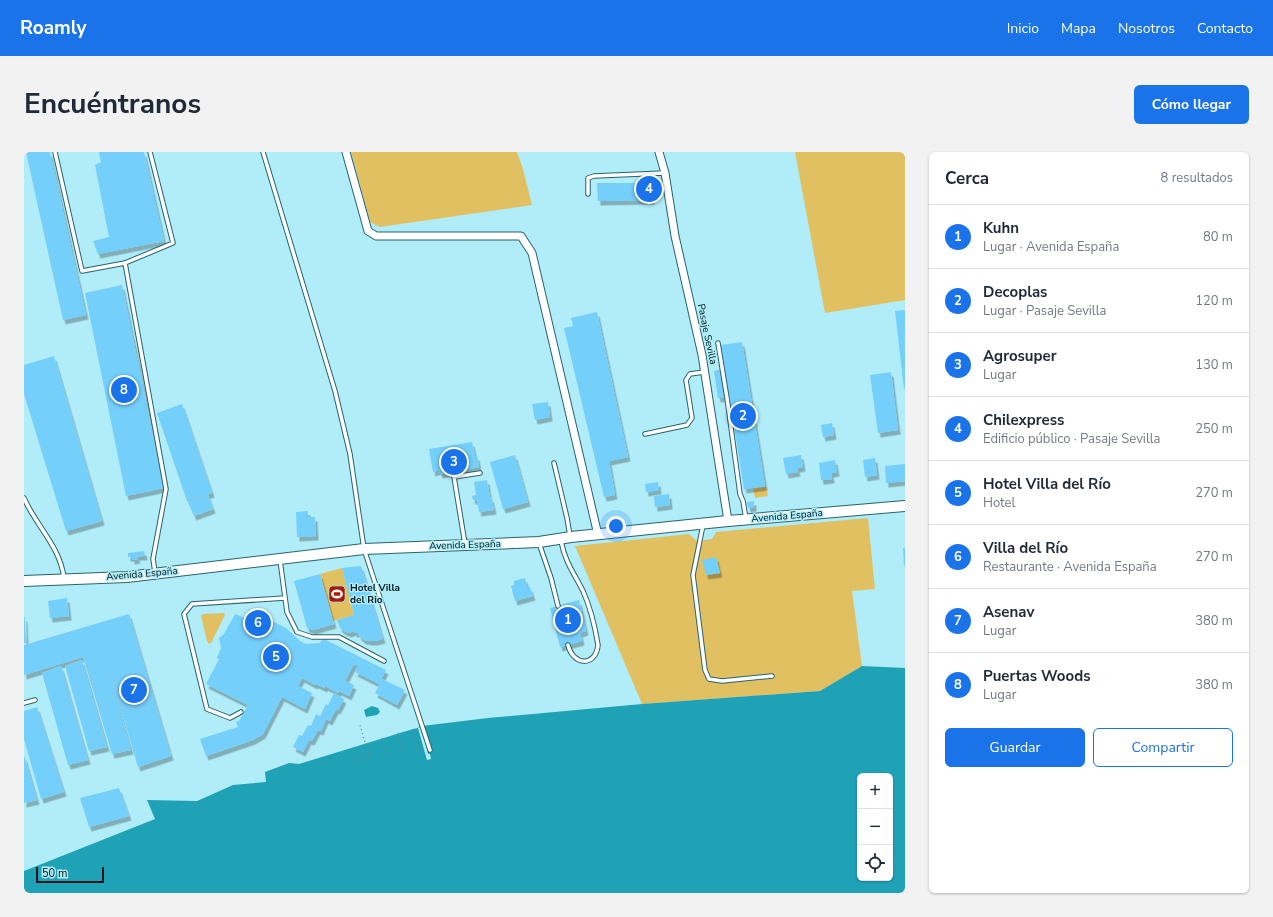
<!DOCTYPE html>
<html lang="es">
<meta charset="utf-8">
<style>
:root{--surface:#fff;--page:#f2f2f3;--text:#1f2937;--muted:#747a83;--line:#e0e1e3;--accent:#1a73e8}
body{margin:0;font-family:"Nunito Sans",sans-serif;background:var(--page);color:var(--text)}
.controls{position:absolute;right:12px;bottom:12px;display:grid;overflow:hidden;border-radius:6px;box-shadow:0 1px 3px #0004}
.controls button{width:36px;height:36px;display:grid;place-items:center;padding:0;border:0;border-bottom:1px solid var(--line);background:var(--surface);color:var(--text);font:20px sans-serif}
.scale{position:absolute;left:12px;bottom:10px;width:68px;box-sizing:border-box;padding-left:4px;border:2px solid #00171b;border-top:0;font-size:11px;line-height:14px;white-space:nowrap;color:#00171b;-webkit-text-stroke:3px #b0edf9;paint-order:stroke}
.you{position:absolute;left:592px;top:374px;width:14px;height:14px;margin:-10px;border:3px solid #fff;border-radius:50%;background:#1a73e8;box-shadow:0 0 0 6px #1a73e833}
.badge{display:grid;place-items:center;width:26px;height:26px;border-radius:50%;background:var(--accent);color:#fff;font-size:13px;font-weight:700}
.pin{position:absolute;translate:-50% -50%;border:2px solid #fff;box-shadow:0 1px 4px #0006}
.list{margin:0;padding:0;list-style:none}
h2{display:flex;justify-content:space-between;align-items:center;height:52px;margin:0;padding:0 16px;font-size:17px}
h2 small{font-size:13px;font-weight:400;color:var(--muted)}
.list li{display:grid;grid-template-columns:26px 1fr auto;gap:12px;align-items:center;box-sizing:border-box;height:64px;padding:0 16px;border-top:1px solid var(--line)}
.list b{display:block;font-size:15px;white-space:nowrap}
.list p{margin:0;font-size:13px;white-space:nowrap;color:var(--muted)}
.list em{font-size:13px;font-style:normal;color:var(--muted)}
.actions{display:flex;gap:8px;padding:12px 16px}
.actions a{flex:1;padding:9px 0;border:1px solid var(--accent);border-radius:6px;text-align:center;font-size:14px;color:var(--accent)}
.actions .main{background:var(--accent);color:#fff}
.icon{flex:none;width:22px;height:22px;fill:none;stroke:currentColor;stroke-width:2;stroke-linecap:round;stroke-linejoin:round}
.map{position:relative;flex:none;width:881px;height:741px;overflow:hidden;border-radius:6px}
header{display:flex;align-items:center;gap:24px;box-sizing:border-box;height:56px;padding:0 20px;background:var(--accent);color:#fff}
header strong{font-size:19px}
nav{display:flex;gap:22px;margin-inline-start:auto;font-size:14px}
.intro{display:flex;align-items:center;justify-content:space-between;box-sizing:border-box;height:96px;padding:0 24px}
h1{margin:0;font-size:28px}
.button{padding:10px 18px;border-radius:6px;background:var(--accent);color:#fff;font-size:14px;font-weight:700}
main{display:flex;gap:24px;padding:0 24px}
aside{flex:1;background:var(--surface);border-radius:6px;box-shadow:0 1px 3px #0004}
.map>svg:first-child{display:block}
</style>
<header>
<strong>Roamly</strong>
<nav><a>Inicio</a><a>Mapa</a><a>Nosotros</a><a>Contacto</a></nav>
</header>
<div class="intro"><h1>Encuéntranos</h1><a class="button">Cómo llegar</a></div>
<main>
<div class="map">
<svg width="881" height="741" viewBox="0 0 881 741">
<defs>
<filter id="shadow"><feDropShadow dx="2.5" dy="4.5" stdDeviation="0" flood-color="#0004"/></filter>
</defs>
<rect width="100%" height="100%" fill="#b0edf9"/>
<!-- green -->
<path fill="#e0c061" d="M327,0H493L499,17L508,53L356,75L346,70Z
M771,0H881V148L801,161Z
M742,335L744,344L731,346L729,337Z
M844,366L851,437L828,439L838,514L796,539L618,552L551,394L665,382L673,389L688,387L692,380Z
M318,416L330,463L309,469L296,422Z
M200,461L201,463L187,491L185,492L183,489L177,464L179,462Z"/>
<!-- water -->
<path fill="#20a2b6" fill-rule="evenodd" d="M838,514L881,516V741H0V719L131,667L123,648L173,649L209,633L242,630L241,620L265,611L275,612L389,577L394,576L396,573L398,574L464,566L618,552L796,539ZM836,624H866V726H836Z
M348,554L354,556L356,560L353,563L342,565L340,558Z"/>
<!-- pier -->
<path fill="#b0edf9" d="M398,574L404,602H406L407,607L403,608L394,576Z"/>
<!-- building -->
<path fill="#75cffb" filter="url(#shadow)" d="M2,0H26L62,163L39,168Z
M75,0H120L140,89L74,102L69,89L85,85L71,13L77,10Z
M573,31H628V48L574,49Z
M98,133L140,336L102,344L61,141Z
M881,158V237H880L871,159Z
M573,160L604,305L585,309L591,343L580,345L540,176L549,174L547,166Z
M718,190L741,334L720,337L697,193Z
M30,204L78,369L42,379L0,242V213Z
M697,217L701,245L694,246L690,219Z
M867,220L874,278L854,281L846,223Z
M524,250L526,265L511,268L508,252Z
M158,252L188,341L163,349L133,261Z
M808,271L810,283L799,285L797,273Z
M448,290L451,304H453L455,315L416,322L415,318L409,320L405,297Z
M491,303L504,350L479,357L466,310Z
M777,303L779,315L773,316L774,320L762,322L759,306Z
M851,306L853,323L841,325L839,308Z
M811,308L813,320L807,321L808,327L797,328L795,311Z
M881,312V329L862,331L861,314Z
M463,328L466,346L467,345L470,358L455,360L453,348H449L448,344L452,343L450,330Z
M634,330L635,338L622,340L621,332Z
M645,342L646,353L631,355L630,344Z
M184,343L189,357L170,364L164,350Z
M730,349V355L724,356L723,350Z
M284,359V365H291L292,384L273,385L272,360Z
M879,396H881V414H880Z
M120,399L121,404H113L114,407L108,408V405H104V401Z
M692,405L696,421L682,423L678,408Z
M337,414L359,487L351,489H346L340,488L335,484L334,481H330V479L325,481L320,479L316,476L313,468L330,463L318,416Z
M296,422L310,472L289,478L283,476L270,429Z
M501,426L503,435H506L509,444L491,449L487,434L490,433V429Z
M43,446L45,464L26,466L24,449Z
M555,448L562,479L556,481L558,489L536,495L526,456Z
M105,462L147,604L114,615L81,503L107,598L88,602L59,505L0,523V493Z
M211,462L226,468L231,466L246,468L262,476L276,489L282,492L296,491L298,488H302L362,518L355,532L331,520L334,514L330,512L321,529L330,533L325,544L315,539L314,541L301,534V536L292,532L291,533L278,526L274,534L288,541L281,557L258,545L239,582L229,588L182,604L176,587L214,575L212,570L215,569L224,553L182,532L195,507L193,506L197,496L195,486L200,482Z
M0,465H1L2,491H0Z
M58,508L83,595L65,599L41,514Z
M37,514L64,608L44,613L18,521Z
M358,527L381,538L373,553L351,541Z
M310,541L320,547L314,558L312,557L306,569L302,567L297,579L294,578L288,589L285,588L279,600L269,595L275,583L278,584L284,573L287,574L292,562L296,564L302,552L304,553Z
M13,555L40,640L17,647L0,587V559Z
M0,603L13,648L0,651Z
M95,636L105,664L65,675L56,646Z"/>
<g fill="none" stroke-linecap="round" stroke-linejoin="round">
<defs>
<path id="service" d="M31,0L58,119L101,111L142,337L129,407L131,420
M239,0L311,239L326,302L340,397L406,598
M564,42V26L570,24L641,21
M101,111L149,91L126,0
M694,191L703,246L716,342L719,349L722,367
M621,282L663,273L668,266L662,228L666,222L680,220
M530,311L543,366L546,384
M0,346C12,374 36,394 40,426
M679,373L669,423L681,518L685,527L698,529L748,524
M537,389C541,410 550,421 559,439C567,457 571,474 574,493C572,515 549,514 544,493
M515,391L527,426L534,454
M441,392L430,325L456,321
M256,408L263,460L273,480L288,485H315L360,509
M0,551L11,548
M217,560L206,566L183,557L160,462L168,452L261,446"/>
<path id="minor" d="M322,0L344,79L352,84H497L508,101L574,383
M635,0L641,21L651,84L678,203L704,369"/>
<path id="secondary" d="M0,429L103,425L340,397L515,390L547,385L704,369L881,354"/>
</defs>
<!-- service casing -->
<use href="#service" stroke="#27636e" stroke-width="5.5"/>
<!-- minor casing -->
<use href="#minor" stroke="#27636e" stroke-width="9"/>
<!-- secondary casing -->
<use href="#secondary" stroke="#27636e" stroke-width="12"/>
<!-- path -->
<path stroke="#618d96" stroke-width="1.5" stroke-dasharray="1 3" stroke-linecap="butt" d="M389,577L395,599
M374,581L380,602
M358,586L364,606
M325,611L345,604L336,573"/>
<!-- service -->
<use href="#service" stroke="#fff" stroke-width="3.5"/>
<!-- minor -->
<use href="#minor" stroke="#fff" stroke-width="7"/>
<!-- secondary -->
<use href="#secondary" stroke="#fff" stroke-width="10"/>
</g>
<!-- icons -->
<defs>
<symbol id="stadium-square" viewBox="-11 -11 22 22"><rect x="-9" y="-9" width="18" height="18" rx="4" fill="#a91904" stroke="#b0edf9"/><path d="M0-5a6.5 5 0 1 0 0 10a6.5 5 0 1 0 0-10ZM-3.5-1.8h7v3.6h-7Z" fill="#fff"/></symbol>
</defs>
<g fill-rule="evenodd">
<use href="#stadium-square" x="303" y="432" width="20" height="20"/>
</g>
<g text-anchor="middle" dominant-baseline="central" stroke-width="3" stroke-linejoin="round" paint-order="stroke">
<!-- street labels -->
<g font-size="10" fill="#00171b" stroke="#b0edf9">
<text transform="translate(683 182) rotate(78)">Pasaje Sevilla</text>
<text transform="translate(763 364) rotate(-5)">Avenida España</text>
<text transform="translate(441 393) rotate(-2)">Avenida España</text>
<text transform="translate(118 422) rotate(-5)">Avenida España</text>
</g>
<!-- poi labels -->
<g font-size="10" font-weight="bold" fill="#00171b" stroke="#b0edf9" text-anchor="start">
<text x="326" y="436">Hotel Villa<tspan x="326" dy="12">del Rio</tspan></text>
</g>
</g>
</svg>
<div class="controls">
<button>+</button>
<button>−</button>
<button><svg class="icon" aria-label="locate" viewBox="0 0 24 24"><circle cx="12" cy="12" r="6"/><path d="M12 2v4M12 18v4M2 12h4M18 12h4"/></svg></button>
</div>
<div class="scale">50 m</div>
<div class="you"></div>
<div class="pin badge" style="left:544px;top:468px">1</div>
<div class="pin badge" style="left:719px;top:264px">2</div>
<div class="pin badge" style="left:430px;top:310px">3</div>
<div class="pin badge" style="left:625px;top:37px">4</div>
<div class="pin badge" style="left:252px;top:505px">5</div>
<div class="pin badge" style="left:234px;top:471px">6</div>
<div class="pin badge" style="left:110px;top:538px">7</div>
<div class="pin badge" style="left:100px;top:238px">8</div>
</div>
<aside>
<h2>Cerca<small>8 resultados</small></h2>
<ul class="list">
<li><span class="badge">1</span><div><b>Kuhn</b><p>Lugar · Avenida España</p></div><em>80 m</em></li>
<li><span class="badge">2</span><div><b>Decoplas</b><p>Lugar · Pasaje Sevilla</p></div><em>120 m</em></li>
<li><span class="badge">3</span><div><b>Agrosuper</b><p>Lugar</p></div><em>130 m</em></li>
<li><span class="badge">4</span><div><b>Chilexpress</b><p>Edificio público · Pasaje Sevilla</p></div><em>250 m</em></li>
<li><span class="badge">5</span><div><b>Hotel Villa del Río</b><p>Hotel</p></div><em>270 m</em></li>
<li><span class="badge">6</span><div><b>Villa del Río</b><p>Restaurante · Avenida España</p></div><em>270 m</em></li>
<li><span class="badge">7</span><div><b>Asenav</b><p>Lugar</p></div><em>380 m</em></li>
<li><span class="badge">8</span><div><b>Puertas Woods</b><p>Lugar</p></div><em>380 m</em></li>
</ul>
<div class="actions"><a class="main">Guardar</a><a>Compartir</a></div>
</aside>
</main>
